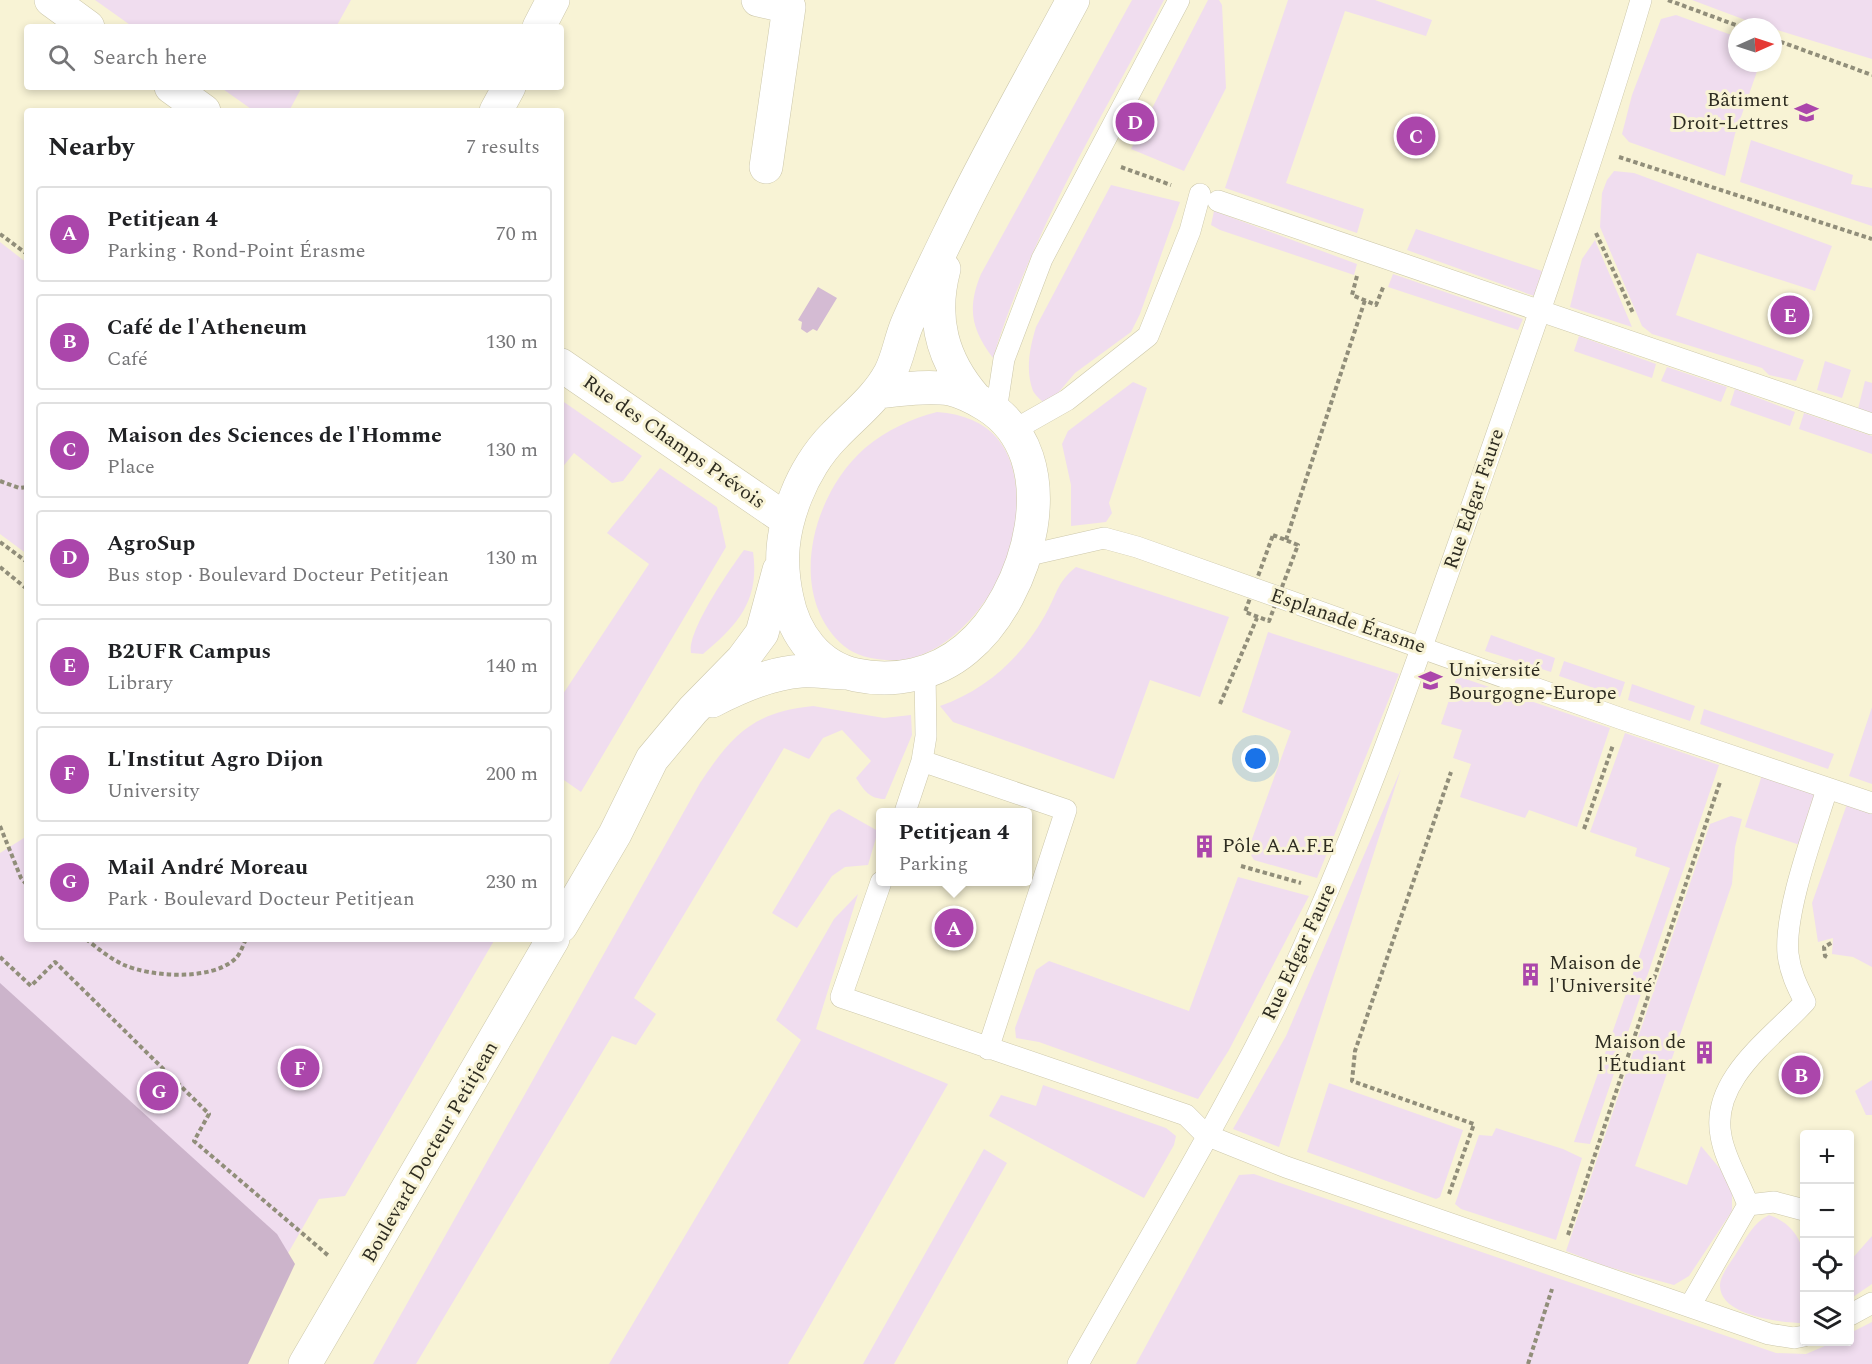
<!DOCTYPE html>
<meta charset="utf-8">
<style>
:root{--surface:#fff;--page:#f2f2f2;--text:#202124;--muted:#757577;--line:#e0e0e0;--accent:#ab46ab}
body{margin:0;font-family:Spectral,serif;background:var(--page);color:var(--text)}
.controls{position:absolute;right:18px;bottom:18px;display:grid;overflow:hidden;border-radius:6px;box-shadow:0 3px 9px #0003}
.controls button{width:54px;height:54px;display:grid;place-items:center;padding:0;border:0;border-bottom:2px solid var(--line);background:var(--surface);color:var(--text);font:30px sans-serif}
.compass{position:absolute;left:1728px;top:18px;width:54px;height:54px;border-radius:50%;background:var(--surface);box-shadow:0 3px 9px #0003;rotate:87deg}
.you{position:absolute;left:1256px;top:759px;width:21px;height:21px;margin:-15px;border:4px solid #fff;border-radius:50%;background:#1a73e8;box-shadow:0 0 0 9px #1a73e833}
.badge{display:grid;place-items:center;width:39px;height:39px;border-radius:50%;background:var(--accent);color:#fff;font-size:20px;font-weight:700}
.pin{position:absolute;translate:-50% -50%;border:3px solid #fff;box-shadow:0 2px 6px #0006}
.popup{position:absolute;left:876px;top:808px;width:156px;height:78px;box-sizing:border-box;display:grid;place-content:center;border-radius:6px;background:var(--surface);filter:drop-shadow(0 2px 4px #0005);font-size:20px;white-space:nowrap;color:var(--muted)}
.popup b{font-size:22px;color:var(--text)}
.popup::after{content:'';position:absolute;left:50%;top:100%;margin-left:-12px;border:12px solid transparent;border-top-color:var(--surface)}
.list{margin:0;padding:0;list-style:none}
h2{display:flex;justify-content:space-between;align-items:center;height:78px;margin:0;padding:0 24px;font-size:26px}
h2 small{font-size:20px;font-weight:400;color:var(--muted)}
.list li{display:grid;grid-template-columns:39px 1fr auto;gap:18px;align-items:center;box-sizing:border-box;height:96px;margin:0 12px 12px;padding:0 12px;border:2px solid var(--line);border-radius:6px}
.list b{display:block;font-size:22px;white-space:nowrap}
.list p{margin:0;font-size:20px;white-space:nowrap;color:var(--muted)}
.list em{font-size:20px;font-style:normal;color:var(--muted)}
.icon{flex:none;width:33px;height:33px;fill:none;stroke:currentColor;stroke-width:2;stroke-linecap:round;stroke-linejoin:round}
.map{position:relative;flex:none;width:1872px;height:1364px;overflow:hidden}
.search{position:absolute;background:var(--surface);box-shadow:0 3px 9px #0003;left:24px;top:24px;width:540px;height:66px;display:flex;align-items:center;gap:15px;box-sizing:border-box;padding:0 21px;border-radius:6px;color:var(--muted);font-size:22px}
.panel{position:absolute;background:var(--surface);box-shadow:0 3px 9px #0003;left:24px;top:108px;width:540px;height:834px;border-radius:6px}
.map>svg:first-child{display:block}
</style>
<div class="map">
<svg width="1872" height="1364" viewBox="0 0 1872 1364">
<rect width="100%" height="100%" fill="#f8f3d5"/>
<!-- green -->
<path fill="#f0ddef" d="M95,0H351L336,27H133Z
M1132,0H1164C1102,117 1032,231 993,358C971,329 967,308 981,274Z
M1208,0H1219L1222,5L1226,88L1184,171L1131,149Z
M1288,0H1375L1432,20L1426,36L1345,11L1286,183L1364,209L1357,233L1225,188Z
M1692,0H1872V59L1748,21Z
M1676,15L1737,37V63H1760L1735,134L1725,176L1629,142L1622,134L1632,95L1661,19Z
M220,87H302L289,111H254Z
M1751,140L1853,175L1851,184L1872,188V226L1740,182Z
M1614,171L1634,173L1832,246L1815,291L1697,253L1676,315L1804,360L1796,381L1769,375L1762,368L1652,334L1642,326L1600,227L1602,193L1607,180Z
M1111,185L1180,202L1140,314L1131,332L1075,373L1047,406C1043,402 1036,396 1033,391C1025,370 1030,347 1036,327Z
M1214,211L1357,264L1354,275L1220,230L1211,225Z
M1416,229L1542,271L1534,296L1407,250Z
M1595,240L1632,327L1570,307L1582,259Z
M0,242L27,263V554L0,534Z
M1393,274L1523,319L1518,330L1388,287Z
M1579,336L1656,364L1652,378L1574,351Z
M1825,361L1851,370L1842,398L1817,390Z
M1667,367L1727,387L1721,402L1661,381Z
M1865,381L1872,383V413L1858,409Z
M1133,382L1147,388L1109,503L1112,513L1106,522L1071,526V485L1062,444L1068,431Z
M1735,389L1795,412L1790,426L1730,405Z
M561,400L642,456L623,481L612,483L574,453L561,469Z
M937,412C992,416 1016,448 1017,502C1018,510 1020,520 1018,529C1006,585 951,666 886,660C872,659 856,656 844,646C785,595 812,494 865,448C887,430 910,419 937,412Z
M1804,413L1872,436V454L1799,429Z
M660,468L717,507L726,547L581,792L561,778V697L649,564L607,533Z
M744,550L753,552C760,600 738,625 703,654L691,653C687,631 730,569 744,550Z
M1076,567L1229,617L1200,697L1150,680L1114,779L953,722L940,706C985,690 1020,659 1044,617C1057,595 1056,583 1076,567Z
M1268,632L1399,674L1317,878L1254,860L1248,850L1291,731L1242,712Z
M1491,635L1555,658L1551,672L1485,651Z
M1564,661L1625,682L1620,697L1559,676Z
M1457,676L1610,728L1577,827L1529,810L1525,818L1460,797L1471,764L1453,758L1462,730L1441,724Z
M1632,684L1695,706L1690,721L1628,700Z
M813,706L884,718L911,715L912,735L885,799C869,799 864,790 856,778L871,761L842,730L823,738L809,759L784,748L634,998L656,1014L636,1045L612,1036L416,1364H373L700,783C732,735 753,712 813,706Z
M1872,707V784L1849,776Z
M1704,709L1834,754L1828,769L1700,724Z
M1625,733L1719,765L1590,1144L1574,1142L1670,868L1635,856L1637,848L1590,832Z
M1401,769L1279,1147L1233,1129L1286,1036Z
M1762,775L1818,794L1800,845L1745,827Z
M1847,804L1872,813V967L1853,957L1832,954L1833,938L1818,942L1812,903Z
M839,809L878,831L868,865L845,867L832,876L797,928L772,913L831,814Z
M1731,816L1742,819L1735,847L1732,884L1635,1166L1687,1185L1701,1146L1722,1171L1732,1191V1211L1689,1276L1674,1285L1605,1266L1566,1251L1710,824Z
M27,836V939H495L345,1196L319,1199L287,1255L0,984V853Z
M1238,877L1309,896L1229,1050L1198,1099L1039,1042L1016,1038L1015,1028L1036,970L1049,961L1189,1011Z
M858,894L816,1029L948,1084L788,1364H609L801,1040L776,1020L834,919Z
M1872,1080V1115H1866L1855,1091Z
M1329,1083L1463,1130L1440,1197L1436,1199L1307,1152Z
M1043,1085L1166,1128L1176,1136L1174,1145L1144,1198L989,1116L1001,1095L1036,1106Z
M1496,1128L1563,1149L1582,1158L1556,1240L1461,1209L1455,1204L1479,1135L1492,1136Z
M984,1149L1007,1163L894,1364H863Z
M1254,1174L1776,1353L1806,1354L1834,1342H1850V1333L1872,1322V1364H1136L1239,1175Z
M1769,1215C1817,1232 1805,1282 1804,1323C1782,1323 1719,1316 1720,1285C1720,1275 1732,1261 1737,1252C1747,1237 1753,1223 1769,1215Z
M1872,1236V1284L1850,1299V1261Z"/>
<!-- forest -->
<path fill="#ccb4cb" d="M0,983L277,1234L295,1264L248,1364H0Z"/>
<!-- water -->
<path fill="#d4bbd3" d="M818,287L837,298L817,331L813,329L807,333L801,329L802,322L798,320Z"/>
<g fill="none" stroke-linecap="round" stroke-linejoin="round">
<defs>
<path id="lane" d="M1218,201L1872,424
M996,411L1004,359L1042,259L1179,0
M1014,430L1067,400L1148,336L1190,231L1200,194
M1025,556L1104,538L1137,547L1622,719L1872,803
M922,761L1066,810L988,1049
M905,812L922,761L926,736L925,672
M881,882L841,997L1186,1115L1206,1135L1286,1167L1769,1334L1794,1338L1804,1336
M1748,1205C1740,1182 1725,1160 1721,1136C1710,1080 1771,1039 1805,1002C1797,986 1790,972 1788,954C1784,911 1814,832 1827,789
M1690,1306L1748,1205L1774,1202L1804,1210
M1850,1315L1872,1303
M1078,1364C1144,1246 1216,1128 1276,1006C1356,840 1415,667 1476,494C1533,330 1592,167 1641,0"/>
<path id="street" d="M51,0L88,27
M758,0L789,7L766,167
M539,27L553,0
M171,87L204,111
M496,111L509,87
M561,365L787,520"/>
<path id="secondary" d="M944,269C931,318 942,360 975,398
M879,392C899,389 931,386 950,389C963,392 976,399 986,405C1070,456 1029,598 966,649C935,675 894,683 856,675C818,667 794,634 787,598C779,561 782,531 796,496C804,475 818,452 834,436C854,415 876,399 890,373C898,358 900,341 907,324C922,289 940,253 957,218C993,144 1034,73 1073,0
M712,701C739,687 770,673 801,671C815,670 830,673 844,673
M561,926L615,834L652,759L693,710L742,660L762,633L779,570
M305,1364L553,939"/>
</defs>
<!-- lane casing -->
<use href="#lane" stroke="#cdc8ab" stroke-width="22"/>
<!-- street casing -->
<use href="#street" stroke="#cdc8ab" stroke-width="34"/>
<!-- secondary casing -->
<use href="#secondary" stroke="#cdc8ab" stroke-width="34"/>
<!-- path -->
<path stroke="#918e7a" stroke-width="4" stroke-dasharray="4.5 3" stroke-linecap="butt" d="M1668,0L1741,27
M1773,39L1872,75
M1619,157L1872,239
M1121,167L1171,185
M1596,233L1633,313
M0,234L27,254
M1357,276L1352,295L1376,305L1384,285
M0,481L19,488L27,487
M1273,535L1298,545L1269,621L1245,612Z
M1286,540L1365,300
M0,542L27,562
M0,567L27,589
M1220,704L1257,618
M0,826L21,878L27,885
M1584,829L1613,745
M1241,866L1301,883
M86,939C97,948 111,959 124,965C152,977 211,981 235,959C240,955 243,945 246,939
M0,957L31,986L55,962L209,1114L194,1141L330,1257
M1827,957L1825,956L1824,947L1833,942
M1449,1194L1474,1124L1352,1081L1355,1051L1451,772
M1568,1235L1720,782
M1528,1364L1552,1289"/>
<!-- lane -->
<use href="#lane" stroke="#fff" stroke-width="21"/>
<!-- street -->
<use href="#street" stroke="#fff" stroke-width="33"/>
<!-- secondary -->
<use href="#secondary" stroke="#fff" stroke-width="33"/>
</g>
<!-- icons -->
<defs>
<symbol id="university-bare" viewBox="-9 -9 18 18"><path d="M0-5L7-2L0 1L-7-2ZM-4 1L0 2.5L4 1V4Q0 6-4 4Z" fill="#ab46ab" stroke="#f8f3d5" stroke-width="2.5" paint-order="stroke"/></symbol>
<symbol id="building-bare" viewBox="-9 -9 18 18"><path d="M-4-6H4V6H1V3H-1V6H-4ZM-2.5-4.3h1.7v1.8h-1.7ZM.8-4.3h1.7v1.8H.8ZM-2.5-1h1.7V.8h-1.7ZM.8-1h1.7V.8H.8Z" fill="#ab46ab" stroke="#f8f3d5" stroke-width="2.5" paint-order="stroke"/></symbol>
</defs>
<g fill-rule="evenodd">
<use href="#university-bare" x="1790" y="96" width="33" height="33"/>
<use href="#university-bare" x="1414" y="664" width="33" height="33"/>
<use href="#building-bare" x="1188" y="830" width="33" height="33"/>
<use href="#building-bare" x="1514" y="958" width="33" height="33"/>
<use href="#building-bare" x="1688" y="1036" width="33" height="33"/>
</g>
<g text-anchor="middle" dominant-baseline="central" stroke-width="6" stroke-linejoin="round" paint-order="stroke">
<!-- poi labels -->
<g font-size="20" fill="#2e2c21" stroke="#f8f3d5" text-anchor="start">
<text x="1789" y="100" text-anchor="end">Bâtiment<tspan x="1789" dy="23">Droit-Lettres</tspan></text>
<text x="1448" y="670">Université<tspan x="1448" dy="23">Bourgogne-Europe</tspan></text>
<text x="1222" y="846">Pôle A.A.F.E</text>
<text x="1549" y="963">Maison de<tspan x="1549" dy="23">l'Université</tspan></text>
<text x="1686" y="1042" text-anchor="end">Maison de<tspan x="1686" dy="23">l'Étudiant</tspan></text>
</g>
<!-- street labels -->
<g font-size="20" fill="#2e2c21" stroke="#f8f3d5">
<text transform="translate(674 442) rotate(35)">Rue des Champs Prévois</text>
<text transform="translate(1474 499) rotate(-71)">Rue Edgar Faure</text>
<text transform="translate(1348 621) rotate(19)">Esplanade Érasme</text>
<text transform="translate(1299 952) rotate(-65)">Rue Edgar Faure</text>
<text transform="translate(430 1152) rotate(-60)">Boulevard Docteur Petitjean</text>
</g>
</g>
</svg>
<div class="controls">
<button>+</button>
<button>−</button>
<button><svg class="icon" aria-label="locate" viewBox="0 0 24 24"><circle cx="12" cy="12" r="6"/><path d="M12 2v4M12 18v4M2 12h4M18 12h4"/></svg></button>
<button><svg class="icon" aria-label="layers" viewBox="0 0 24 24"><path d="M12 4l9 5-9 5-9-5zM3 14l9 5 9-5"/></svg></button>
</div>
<svg class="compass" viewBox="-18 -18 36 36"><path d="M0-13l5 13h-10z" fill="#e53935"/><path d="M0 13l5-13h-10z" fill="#757577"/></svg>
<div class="you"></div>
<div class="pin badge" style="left:954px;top:928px">A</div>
<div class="popup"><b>Petitjean 4</b>Parking</div>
<div class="pin badge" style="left:1801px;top:1075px">B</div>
<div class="pin badge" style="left:1416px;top:136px">C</div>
<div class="pin badge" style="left:1135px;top:122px">D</div>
<div class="pin badge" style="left:1790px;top:315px">E</div>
<div class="pin badge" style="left:300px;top:1068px">F</div>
<div class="pin badge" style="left:159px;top:1091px">G</div>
<div class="search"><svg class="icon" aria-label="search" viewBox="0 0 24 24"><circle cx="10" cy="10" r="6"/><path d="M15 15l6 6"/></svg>Search here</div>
<section class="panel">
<h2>Nearby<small>7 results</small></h2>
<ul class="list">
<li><span class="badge">A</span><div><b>Petitjean 4</b><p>Parking · Rond-Point Érasme</p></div><em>70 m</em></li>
<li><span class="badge">B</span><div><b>Café de l'Atheneum</b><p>Café</p></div><em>130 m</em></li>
<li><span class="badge">C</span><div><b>Maison des Sciences de l'Homme</b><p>Place</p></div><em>130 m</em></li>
<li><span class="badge">D</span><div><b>AgroSup</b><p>Bus stop · Boulevard Docteur Petitjean</p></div><em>130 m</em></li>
<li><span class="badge">E</span><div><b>B2UFR Campus</b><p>Library</p></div><em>140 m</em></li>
<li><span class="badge">F</span><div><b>L'Institut Agro Dijon</b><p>University</p></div><em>200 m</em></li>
<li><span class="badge">G</span><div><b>Mail André Moreau</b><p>Park · Boulevard Docteur Petitjean</p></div><em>230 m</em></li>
</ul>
</section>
</div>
